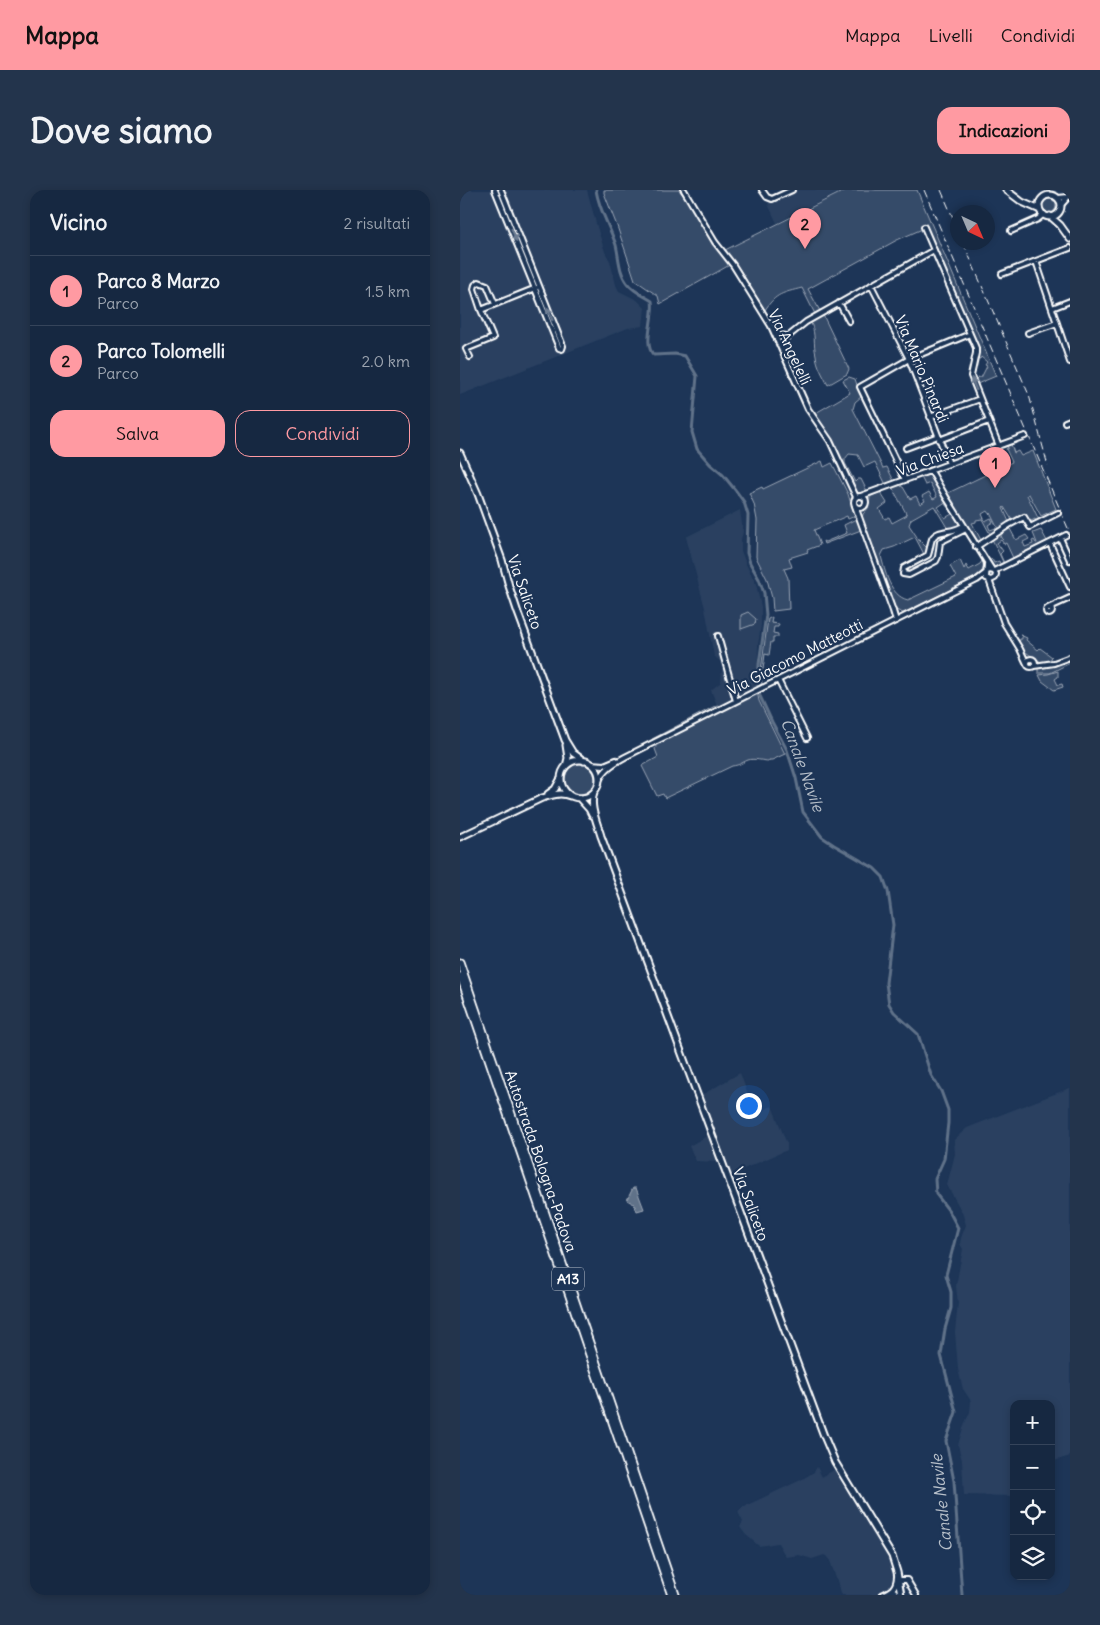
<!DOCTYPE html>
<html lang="it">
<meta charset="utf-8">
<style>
:root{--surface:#162841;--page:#23344c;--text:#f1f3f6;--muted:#9ea6b1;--line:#35445a;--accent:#ff9aa2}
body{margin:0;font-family:Delius,sans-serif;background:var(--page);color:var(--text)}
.controls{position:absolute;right:15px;bottom:15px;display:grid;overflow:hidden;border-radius:10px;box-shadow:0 2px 8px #0003}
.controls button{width:45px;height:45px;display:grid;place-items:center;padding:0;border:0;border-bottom:1px solid var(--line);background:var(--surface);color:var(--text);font:25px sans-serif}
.compass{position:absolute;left:490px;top:15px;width:45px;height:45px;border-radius:50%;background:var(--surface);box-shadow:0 2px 8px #0003;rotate:136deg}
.you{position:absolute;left:288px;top:915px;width:18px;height:18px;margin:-12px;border:4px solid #fff;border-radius:50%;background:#1a73e8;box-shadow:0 0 0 8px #1a73e833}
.badge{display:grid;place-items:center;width:32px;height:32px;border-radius:50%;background:var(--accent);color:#111;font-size:16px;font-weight:700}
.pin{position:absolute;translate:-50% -41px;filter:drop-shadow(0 1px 2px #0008)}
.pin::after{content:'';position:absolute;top:26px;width:18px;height:15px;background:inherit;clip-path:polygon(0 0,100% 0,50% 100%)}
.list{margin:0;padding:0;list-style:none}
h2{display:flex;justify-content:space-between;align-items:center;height:65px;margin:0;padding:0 20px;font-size:21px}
h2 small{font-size:16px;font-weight:400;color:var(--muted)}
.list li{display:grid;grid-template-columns:32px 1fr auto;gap:15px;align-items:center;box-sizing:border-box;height:70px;padding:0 20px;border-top:1px solid var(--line)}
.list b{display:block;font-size:19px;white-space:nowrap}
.list p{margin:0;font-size:16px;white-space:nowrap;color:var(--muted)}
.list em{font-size:16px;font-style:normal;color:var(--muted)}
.actions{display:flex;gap:10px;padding:15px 20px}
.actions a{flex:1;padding:11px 0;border:1px solid var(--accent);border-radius:15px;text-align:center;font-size:18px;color:var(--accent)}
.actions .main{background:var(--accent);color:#111}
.icon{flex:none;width:28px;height:28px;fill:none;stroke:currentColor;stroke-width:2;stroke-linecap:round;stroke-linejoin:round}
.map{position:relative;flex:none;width:610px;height:1405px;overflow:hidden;border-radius:15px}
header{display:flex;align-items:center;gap:30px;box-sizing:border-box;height:70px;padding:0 25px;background:var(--accent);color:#111}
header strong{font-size:24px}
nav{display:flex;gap:28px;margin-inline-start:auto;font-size:18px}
.intro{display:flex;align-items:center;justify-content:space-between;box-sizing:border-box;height:120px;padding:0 30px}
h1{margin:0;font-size:35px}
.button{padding:12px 22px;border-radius:15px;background:var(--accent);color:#111;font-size:18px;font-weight:700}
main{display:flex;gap:30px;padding:0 30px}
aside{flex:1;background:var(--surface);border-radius:15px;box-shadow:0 2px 8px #0003}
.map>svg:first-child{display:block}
</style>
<header>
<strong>Mappa</strong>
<nav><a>Mappa</a><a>Livelli</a><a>Condividi</a></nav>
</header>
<div class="intro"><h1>Dove siamo</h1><a class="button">Indicazioni</a></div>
<main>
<aside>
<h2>Vicino<small>2 risultati</small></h2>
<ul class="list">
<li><span class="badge">1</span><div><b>Parco 8 Marzo</b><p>Parco</p></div><em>1.5 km</em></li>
<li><span class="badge">2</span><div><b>Parco Tolomelli</b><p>Parco</p></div><em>2.0 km</em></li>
</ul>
<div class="actions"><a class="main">Salva</a><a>Condividi</a></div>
</aside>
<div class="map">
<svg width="610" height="1405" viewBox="0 0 610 1405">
<rect width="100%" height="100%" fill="#1d3557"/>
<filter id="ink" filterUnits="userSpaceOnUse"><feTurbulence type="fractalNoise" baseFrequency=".02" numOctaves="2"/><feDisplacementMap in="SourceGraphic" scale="10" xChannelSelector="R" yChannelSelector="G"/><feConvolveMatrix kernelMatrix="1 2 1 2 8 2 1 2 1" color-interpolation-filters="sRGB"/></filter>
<g filter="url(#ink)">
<!-- built -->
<path fill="#2a4161" d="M0,0H127L137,37L145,62L150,71L156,95L159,101L177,110L185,118L183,136L168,138L0,205Z
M338,0H383L317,33L308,14L309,12L325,8Z
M280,320L283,342L281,349V361L286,374L296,394L301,417V435L298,455L297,501L263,517L257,515L251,500L261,492L262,478L260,471L254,466L245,418L226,347Z
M280,883L295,924L312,916L327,954V960L265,987L258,972L236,971L229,956L249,945L235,909Z
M610,898V1266L591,1272V1214H554V1306L504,1305L502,1270L498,1255L504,1235L510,1222L511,1211L503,1199L498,1179L495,1142L498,1113L496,1096L503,1059L500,1054L501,1048L506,1035L502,1022L487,995L495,964L494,950L507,938Z
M357,1277L362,1287L374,1280L430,1370L436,1393V1405H382L369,1368L364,1365L352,1369L339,1365L326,1367L318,1353L299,1356L285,1344L280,1337L283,1332L278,1322L283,1317L341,1290L354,1282Z"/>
<!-- green -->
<path fill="#364b69" stroke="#9aa5b4" d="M144,0H219L230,14L255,56L261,62L386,0H457L536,186L517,194L515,190L518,187L521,188L527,176L525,175L527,172L521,167L520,169L517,168L519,159L467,37L437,50L348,99L360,121L355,124L342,98C323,103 316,103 305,120L275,72L200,114L198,106L175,90L157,36L144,3Z
M582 16a7 7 0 1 1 14 0a7 7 0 1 1-14 0Z
M363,125L389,179L387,184L368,195C363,185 357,176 356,165C353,153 356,145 351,133Z
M389,187L395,189L401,207L395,212L393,219L423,278L427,277L434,291L426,295L415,272L404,277L398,265L389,264L385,269V273L395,292L398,289H401L407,301L399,303L395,300L369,245L358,231L354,224L390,203L383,190Z
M551,254L554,263L558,261L561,266L573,261L596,319L581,326L569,304L567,305L579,330L577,332L575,329L571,331L572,334L571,335L565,324L552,330L544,317L543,318L549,332L538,339L530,323L529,324L527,321L522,324L525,331L531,328L533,332L528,335L530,340L536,338L537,340L530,344L522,329L516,330V332L512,333L521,350L517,352L486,304L552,272L546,259L548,258L547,256Z
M362,271L364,277L372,273L388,304L395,326L388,329L387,326L354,340L360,355L347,360L348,362L329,368L332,377L324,379L328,388L329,419L313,421L312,408L307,389L296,367L297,330L294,314L289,303L302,297L303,299Z
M470,283L490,318L489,319L484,313L478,317L485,328L492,324V322L500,336L493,340L488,339L474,316L451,329L449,335L459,350L469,360L465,366L455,347L434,357L424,360L421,366C425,381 430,406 448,410L496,387L490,376L500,370L504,379L506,375L509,380L520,374L522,371L524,377L520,385L443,423L436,420L402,328L403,324L409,317L410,307L420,302L427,313L419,319L425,329L429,327L432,333L447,325L432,297L440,294L442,297H443L450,309L456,306L460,314L465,311L462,306L469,302L473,309L477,307L470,293L465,295L461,287Z
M396,329L401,340L364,354L363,351L365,352L387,343L384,335Z
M549,337L556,350L566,345L569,349L563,352L565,357L573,354L572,351L574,350L576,353H577L573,343L581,340L587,351L553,368L546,353L544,354L541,350L537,353L543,361L540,364L544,373L538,376L534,377L529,371L532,369L534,373L539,371L540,374L543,372L532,349L538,344L543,350L540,343Z
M288,422L296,429L295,434L281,439V425Z
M312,427L311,433L319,434L318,437H314L313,443L318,444V447H313V452H311L309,465L305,464L301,496L299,494L308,429Z
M560,445L567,448L566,450L578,460L580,458L592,467L591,468V470L594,471L581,472C573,466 565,464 559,454L560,449H562V446Z
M610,469V473L590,483H578V477L592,475Z
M598,481V487L595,489L598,495L602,494L603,497L594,500L582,491L579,485L588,484Z
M297,501L299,511L325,564L312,570H309V571C303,571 294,568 288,570C281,573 280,575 272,576L205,608L203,604L197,606L182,576L198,567L195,559L196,557L192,549L257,515L263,517Z
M105 589a15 15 0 1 1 30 0a15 15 0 1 1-30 0Z"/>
<!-- water -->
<path fill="#617289" stroke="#a0aab8" d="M173,998H176L184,1019L177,1021L174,1014L167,1010Z"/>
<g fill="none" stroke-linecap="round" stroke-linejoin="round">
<!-- canal -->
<path stroke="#617289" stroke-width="3" d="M136,0C139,20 150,37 156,55C159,67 159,83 167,93C173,101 184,106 192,111C195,126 182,155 194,165L215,164L225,166L237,186L232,242L237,259L250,274L263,285L276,301L284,312L288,325L287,363L290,373L299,389L304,403L306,425L299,474L298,497L299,504L312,532L327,560L336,588L343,622L362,647L374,655L414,678L423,687L428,701L433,735L426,793L429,814L434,822L458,844L471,885L481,901L488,920V933L484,969L475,989L476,1004L489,1021L498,1038L486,1085L491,1102V1118L485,1139L481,1165L496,1222L486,1251L494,1291L502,1405"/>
<defs>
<path id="minor" d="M35,0L99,158L102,159L103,156L41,0
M224,0L255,52L273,75L311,136L348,219L370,251L396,307
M302,0L307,7L312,9L332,0
M598,8L608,7
M601,15L609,6
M464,37L516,158V163L511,186L539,256
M551,41L578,29L584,24
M576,71L610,172
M542,84L610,58
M411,95L449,169L489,274
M379,113L389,131
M592,118L610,111
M21,120L14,99L15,95L19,92L27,95L35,114
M316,142L320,145L326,146
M568,143L597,133
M324,160L325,149L346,132L474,60
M10,167L6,159L33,148L21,120L76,98
M470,227L520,209
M605,232L610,230
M479,250L529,231
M446,258L478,246
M471,281L486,307L532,380
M445,290L400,197L449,169L510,144
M394 312a6 6 0 1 1 12 0a6 6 0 1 1-12 0Z
M401,306L565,246
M395,316L433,421L436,431
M501,337H504V340L480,352L478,367L476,371L449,385L443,384L444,378L468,365C470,360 470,354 472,349C477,339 492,343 501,337Z
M601,350L610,370
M591,356L610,397
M516,357L549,335L564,327L570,337L598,323
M527,381L530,380L534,381L536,384L535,388L531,390L526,388L527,374
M534,381L606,345
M529,390L544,433L560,459L567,474
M586 421a3 3 0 1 1 6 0a3 3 0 1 1-6 0Z
M588,418L610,408
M258,446L276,511
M567 473a4 4 0 1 1 8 0a4 4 0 1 1-8 0Z
M574,476L594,473L610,467
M318,490L347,548
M131,574L144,575L156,570
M139,591C144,579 154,573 165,567L517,390L526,383
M439,1390H447L456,1405
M431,1401H434L438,1405
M422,1405C431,1401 436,1398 437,1387"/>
<path id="major" d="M546,0L562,12L580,20
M579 16a11 11 0 1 1 22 0a11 11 0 1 1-22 0Z
M590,26L600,35L610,49
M0,263L18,304L42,370L49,396L58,423L105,550L113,563L124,571
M101 589a19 19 0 1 1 38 0a19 19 0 1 1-38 0Z
M106,576L108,568L106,555
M134,602C129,616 137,632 141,646L364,1246L375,1272L432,1366L437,1382L441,1405
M88,604L95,599L100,590
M119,608L129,619L132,625
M0,647L82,608C93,605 100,602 110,606"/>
<path id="highway" d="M0,772L216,1405
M0,786L211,1405"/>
</defs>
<!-- minor casing -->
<use href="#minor" stroke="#fff" stroke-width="8"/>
<!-- major casing -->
<use href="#major" stroke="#fff" stroke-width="9"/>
<!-- highway casing -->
<use href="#highway" stroke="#fff" stroke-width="9"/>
<!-- minor -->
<use href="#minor" stroke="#1d3557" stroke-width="4"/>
<!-- major -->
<use href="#major" stroke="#1d3557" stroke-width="5"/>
<!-- highway -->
<use href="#highway" stroke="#1d3557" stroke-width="5.5"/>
<!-- rail -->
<path stroke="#fff" stroke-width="1" stroke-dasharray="8 4" stroke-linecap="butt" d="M464,0L610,343
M481,0L498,39
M503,52L569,205L588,276"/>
</g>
<!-- one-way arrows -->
<defs><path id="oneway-solid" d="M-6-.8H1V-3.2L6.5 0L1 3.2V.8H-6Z" transform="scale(1.25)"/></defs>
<g fill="#6c7c92">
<use href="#oneway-solid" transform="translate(54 45) rotate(68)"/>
<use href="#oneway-solid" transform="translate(90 124) rotate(-112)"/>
<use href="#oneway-solid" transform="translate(514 194) rotate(-111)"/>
</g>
</g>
<g text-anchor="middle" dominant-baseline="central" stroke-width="4.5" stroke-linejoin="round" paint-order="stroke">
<!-- shield labels -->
<rect fill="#1d3557" stroke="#bbc2cd" stroke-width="1" x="92" y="1077.5" width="32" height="23" rx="4"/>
<g font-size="14" font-weight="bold" fill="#fff">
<text x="108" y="1089">A13</text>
</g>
<!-- street labels -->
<g font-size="15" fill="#fff" stroke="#1d3557">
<text transform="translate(330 157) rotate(65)">Via Angelelli</text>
<text transform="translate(462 179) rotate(67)">Via Mario Pinardi</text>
<text transform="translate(470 269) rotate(-20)">Via Chiesa</text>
<text transform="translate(65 402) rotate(71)">Via Saliceto</text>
<text transform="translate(335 467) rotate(-27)">Via Giacomo Matteotti</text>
<text transform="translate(81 971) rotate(71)">Autostrada Bologna-Padova</text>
<text transform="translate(291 1014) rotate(70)">Via Saliceto</text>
</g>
<!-- water labels -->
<g font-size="16" font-style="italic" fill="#b8c0ca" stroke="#1d3557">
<text transform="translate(343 575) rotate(70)">Canale Navile</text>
<text transform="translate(481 1313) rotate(-96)">Canale Navile</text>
</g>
</g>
</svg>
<div class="controls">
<button>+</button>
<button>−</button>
<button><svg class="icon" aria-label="locate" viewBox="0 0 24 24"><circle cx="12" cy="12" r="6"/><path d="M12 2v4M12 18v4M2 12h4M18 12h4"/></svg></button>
<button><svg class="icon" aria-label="layers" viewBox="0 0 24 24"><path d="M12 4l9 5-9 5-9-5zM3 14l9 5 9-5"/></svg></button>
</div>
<svg class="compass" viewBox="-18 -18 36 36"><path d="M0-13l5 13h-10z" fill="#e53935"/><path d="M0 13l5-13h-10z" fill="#9ea6b1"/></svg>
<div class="you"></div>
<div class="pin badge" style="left:535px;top:298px">1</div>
<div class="pin badge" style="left:345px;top:59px">2</div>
</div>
</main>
